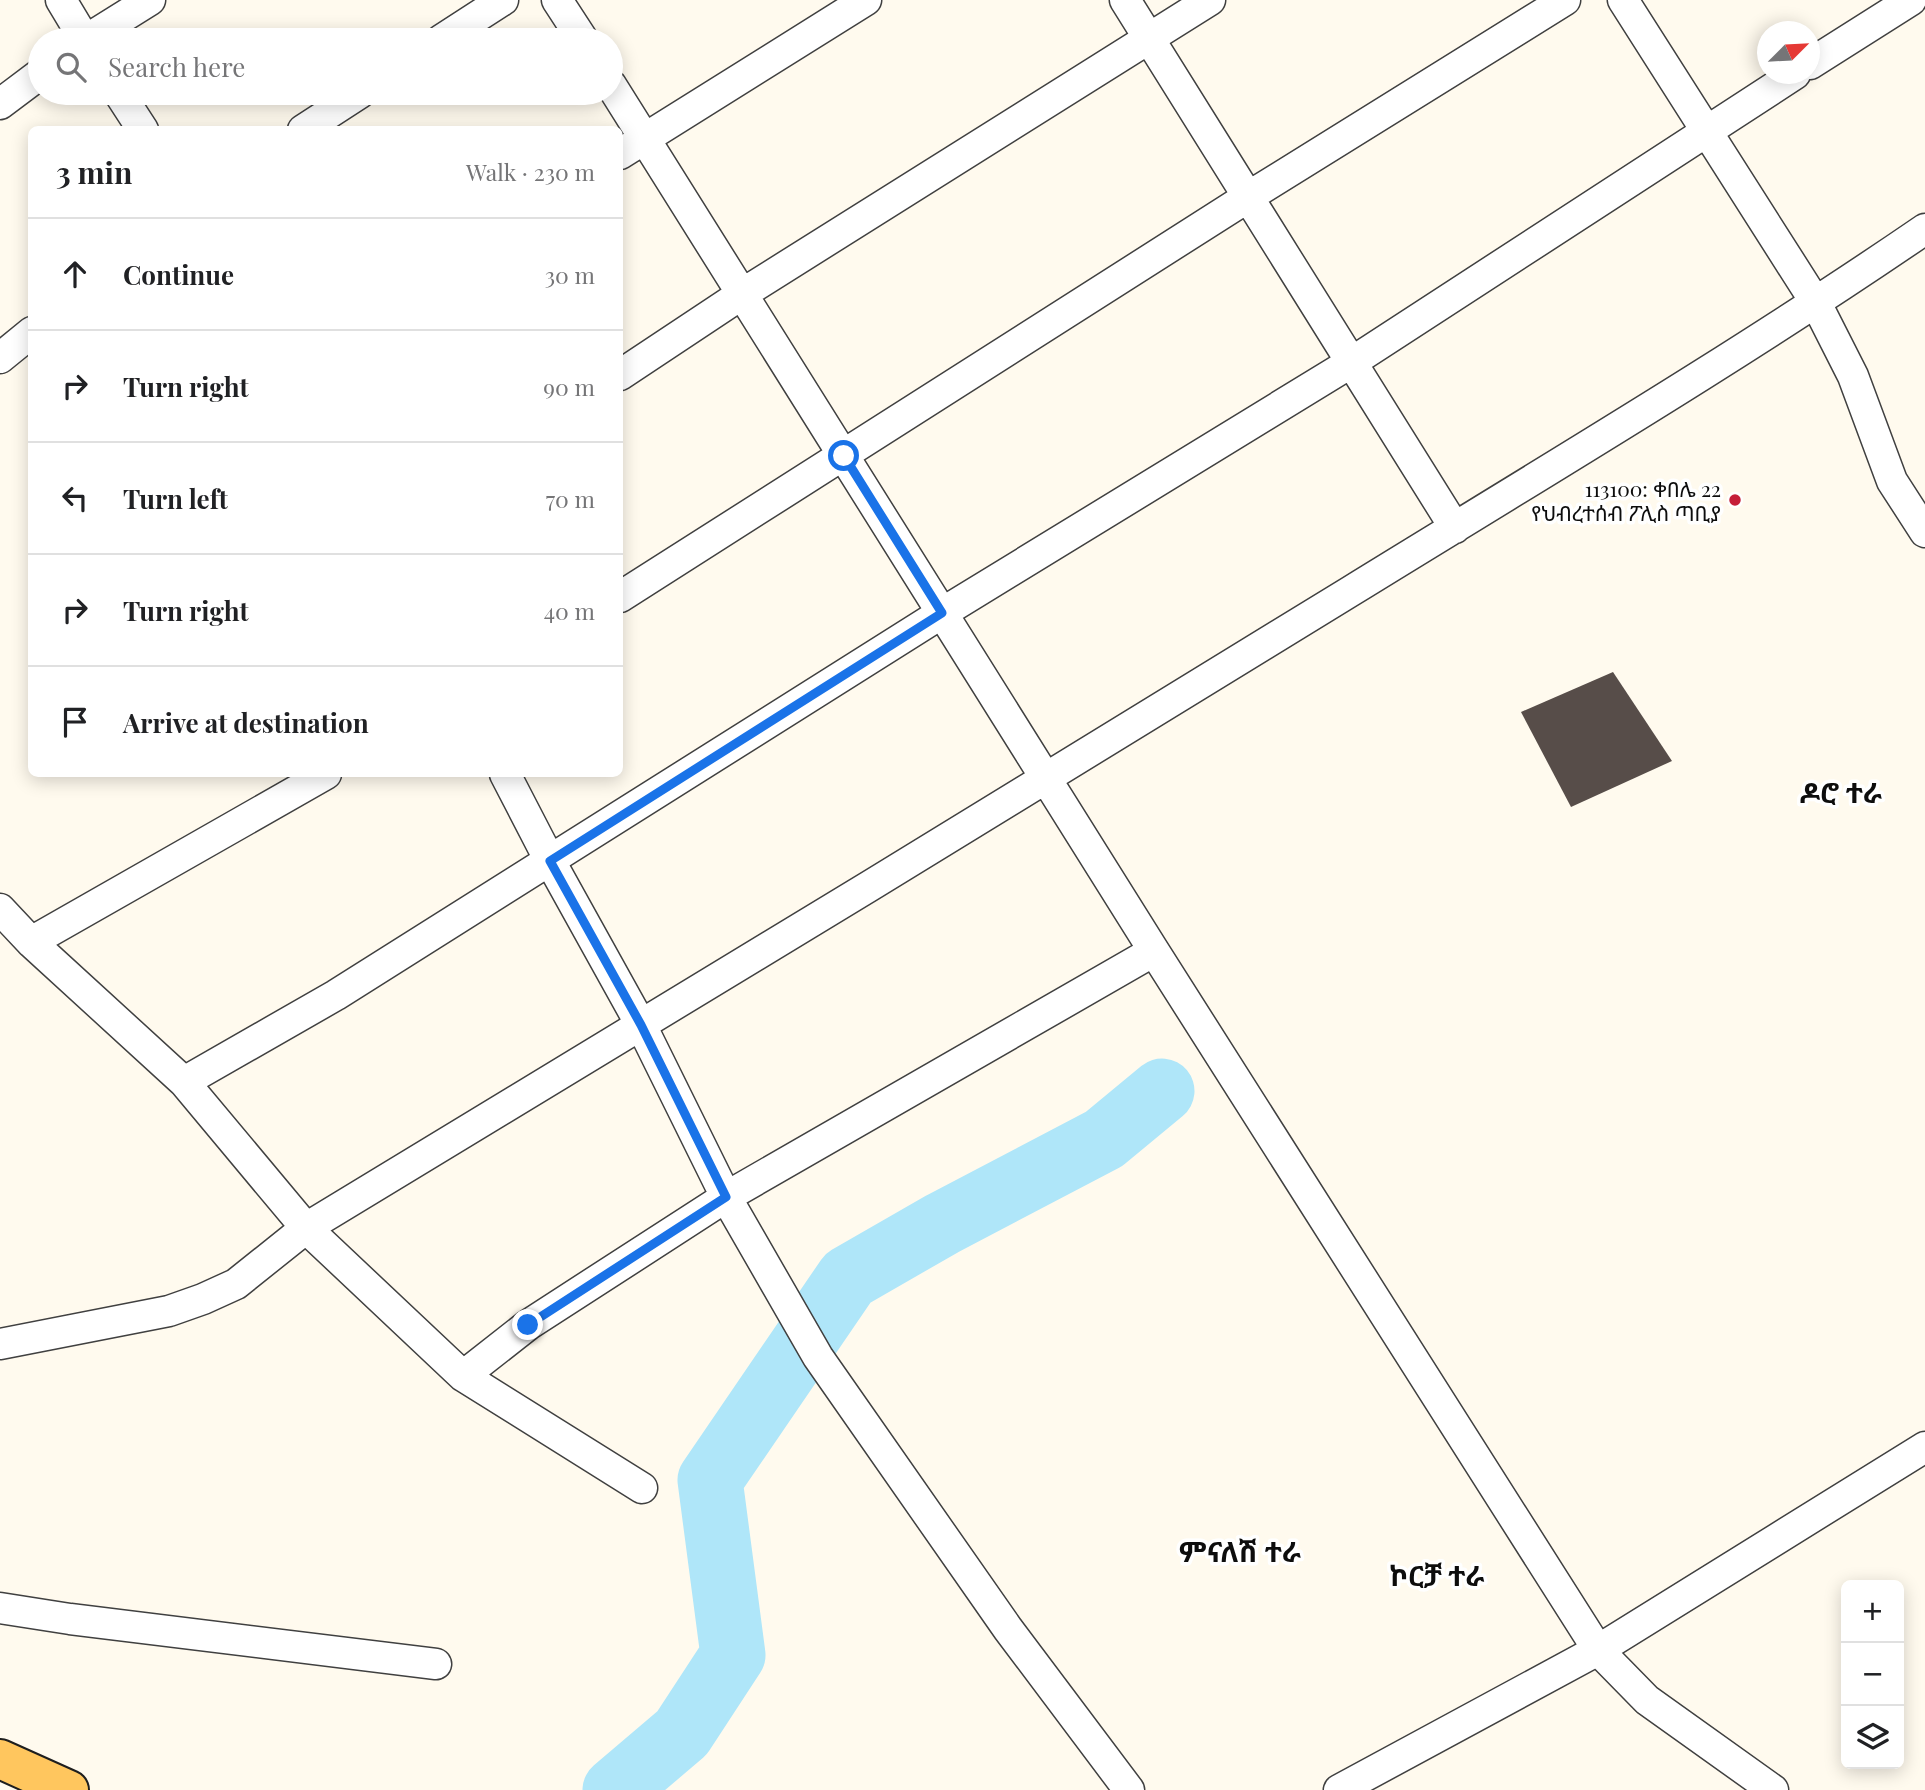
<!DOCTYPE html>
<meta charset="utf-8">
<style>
:root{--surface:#fff;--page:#f2f2f2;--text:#202124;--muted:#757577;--line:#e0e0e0}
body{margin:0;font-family:"Playfair Display","Noto Sans Ethiopic",serif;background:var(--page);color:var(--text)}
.controls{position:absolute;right:21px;bottom:21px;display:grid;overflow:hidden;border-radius:10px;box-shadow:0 4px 18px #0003}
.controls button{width:63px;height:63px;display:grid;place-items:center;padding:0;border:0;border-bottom:2px solid var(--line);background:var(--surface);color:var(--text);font:35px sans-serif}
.compass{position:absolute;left:1757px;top:21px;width:63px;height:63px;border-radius:50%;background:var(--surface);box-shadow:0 4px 18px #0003;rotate:66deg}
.stop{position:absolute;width:21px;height:21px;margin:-16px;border:5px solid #1a73e8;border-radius:50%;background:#fff}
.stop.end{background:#1a73e8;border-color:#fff;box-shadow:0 2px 7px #0008}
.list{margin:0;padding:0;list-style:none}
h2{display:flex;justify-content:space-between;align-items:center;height:91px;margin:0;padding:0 28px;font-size:30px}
h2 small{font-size:23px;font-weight:400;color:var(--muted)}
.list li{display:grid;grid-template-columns:46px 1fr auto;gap:21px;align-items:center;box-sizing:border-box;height:112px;padding:0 28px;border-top:2px solid var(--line)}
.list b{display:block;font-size:26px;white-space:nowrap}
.list em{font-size:23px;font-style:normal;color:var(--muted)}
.icon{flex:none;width:38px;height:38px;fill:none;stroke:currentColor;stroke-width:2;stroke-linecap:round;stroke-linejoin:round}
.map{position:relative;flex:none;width:1925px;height:1790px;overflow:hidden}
.search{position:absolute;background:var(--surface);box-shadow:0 4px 18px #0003;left:28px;top:28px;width:595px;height:77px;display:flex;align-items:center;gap:18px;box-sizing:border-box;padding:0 24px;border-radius:38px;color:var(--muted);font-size:26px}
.panel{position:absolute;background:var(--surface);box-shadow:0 4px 18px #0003;left:28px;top:126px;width:595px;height:651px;border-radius:10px}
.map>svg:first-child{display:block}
</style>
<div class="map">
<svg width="1925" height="1790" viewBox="0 0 1925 1790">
<rect width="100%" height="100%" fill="#fffaee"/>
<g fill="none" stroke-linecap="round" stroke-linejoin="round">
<!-- river -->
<path stroke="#afe6f9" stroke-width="65" d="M615,1790L682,1733L733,1655L710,1480L848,1278L942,1224L1104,1139L1162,1091"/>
</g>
<!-- building -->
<path fill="#574d49" d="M1613,672L1672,761L1571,807L1521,712Z"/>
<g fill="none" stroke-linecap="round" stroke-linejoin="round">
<defs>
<path id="minor" d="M61,0L85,40
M557,0L583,40
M1125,0L1455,528
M1623,0L1816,303L1853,376L1892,481L1925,532
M86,40L150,0
M441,40L503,0
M1810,64L1911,0
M611,85L1154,951L1598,1650L1647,1700L1773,1790
M119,93L143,130
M0,104L40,74
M303,130L360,93
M620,154L866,0
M0,358L32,332
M620,375L742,294L1210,0
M620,597L1248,197L1565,0
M505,774L550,861L641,1025L726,1197L818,1357L1008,1629L1129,1790
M0,909L31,942L184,1082L306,1228L463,1376L642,1488
M31,942L326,774
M184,1082L336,995L942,613L1352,362L1795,74
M0,1344L169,1311L203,1299L236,1284L306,1228C655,1016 1004,806 1351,591C1544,472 1738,357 1925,229
M463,1376L528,1325L726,1197L1154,951
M0,1608L70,1619L436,1664
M1339,1790L1598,1650L1925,1447"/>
<path id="primary" d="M0,1759L69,1790"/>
</defs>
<!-- minor casing -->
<use href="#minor" stroke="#404040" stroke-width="33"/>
<!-- primary casing -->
<use href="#primary" stroke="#1e1e1e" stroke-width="42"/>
<!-- minor -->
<use href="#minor" stroke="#fff" stroke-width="30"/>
<!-- primary -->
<use href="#primary" stroke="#ffc65e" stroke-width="38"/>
</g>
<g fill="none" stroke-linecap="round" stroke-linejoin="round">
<!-- route -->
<path stroke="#1a73e8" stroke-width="9" d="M528,1325L726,1197L641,1025L550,861L942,613L844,456"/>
</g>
<!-- markers -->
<circle fill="#c51e38" stroke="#fff" stroke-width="2.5" cx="1735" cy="500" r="7"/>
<g text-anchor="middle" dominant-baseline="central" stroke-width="7" stroke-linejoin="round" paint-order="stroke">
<!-- poi labels -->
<g font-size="21" fill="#0d0d0d" stroke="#fff" text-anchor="end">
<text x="1721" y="488">113100: ቀበሌ 22<tspan x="1721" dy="24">የህብረተሰብ ፖሊስ ጣቢያ</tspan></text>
</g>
<!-- district labels -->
<g font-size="28" font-weight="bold" fill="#0d0d0d" stroke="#fff">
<text x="1841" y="791">ዶሮ ተራ</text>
<text x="1240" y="1550">ምናለሽ ተራ</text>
<text x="1437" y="1574">ኮርቻ ተራ</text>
</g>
</g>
</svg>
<div class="controls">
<button>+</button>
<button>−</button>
<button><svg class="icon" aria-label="layers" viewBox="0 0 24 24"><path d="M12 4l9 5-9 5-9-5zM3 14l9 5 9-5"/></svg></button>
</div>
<svg class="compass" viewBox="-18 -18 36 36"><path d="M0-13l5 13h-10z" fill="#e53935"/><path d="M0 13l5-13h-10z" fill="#757577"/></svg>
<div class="stop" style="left:844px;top:456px"></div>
<div class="stop end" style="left:528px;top:1325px"></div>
<div class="search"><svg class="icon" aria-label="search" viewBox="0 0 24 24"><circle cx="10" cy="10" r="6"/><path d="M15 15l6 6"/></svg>Search here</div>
<section class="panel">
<h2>3 min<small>Walk · 230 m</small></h2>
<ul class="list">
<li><svg class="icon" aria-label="ahead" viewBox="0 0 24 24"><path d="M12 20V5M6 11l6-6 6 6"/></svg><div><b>Continue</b></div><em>30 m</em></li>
<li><svg class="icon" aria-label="right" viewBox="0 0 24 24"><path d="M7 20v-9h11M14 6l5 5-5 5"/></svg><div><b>Turn right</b></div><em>90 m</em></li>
<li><svg class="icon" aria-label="left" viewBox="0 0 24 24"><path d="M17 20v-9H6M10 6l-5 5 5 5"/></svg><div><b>Turn left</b></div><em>70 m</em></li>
<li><svg class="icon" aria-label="right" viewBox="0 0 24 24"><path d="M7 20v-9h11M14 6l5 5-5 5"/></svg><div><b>Turn right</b></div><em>40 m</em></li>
<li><svg class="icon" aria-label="arrive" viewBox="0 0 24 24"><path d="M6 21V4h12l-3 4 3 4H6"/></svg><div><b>Arrive at destination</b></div></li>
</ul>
</section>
</div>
